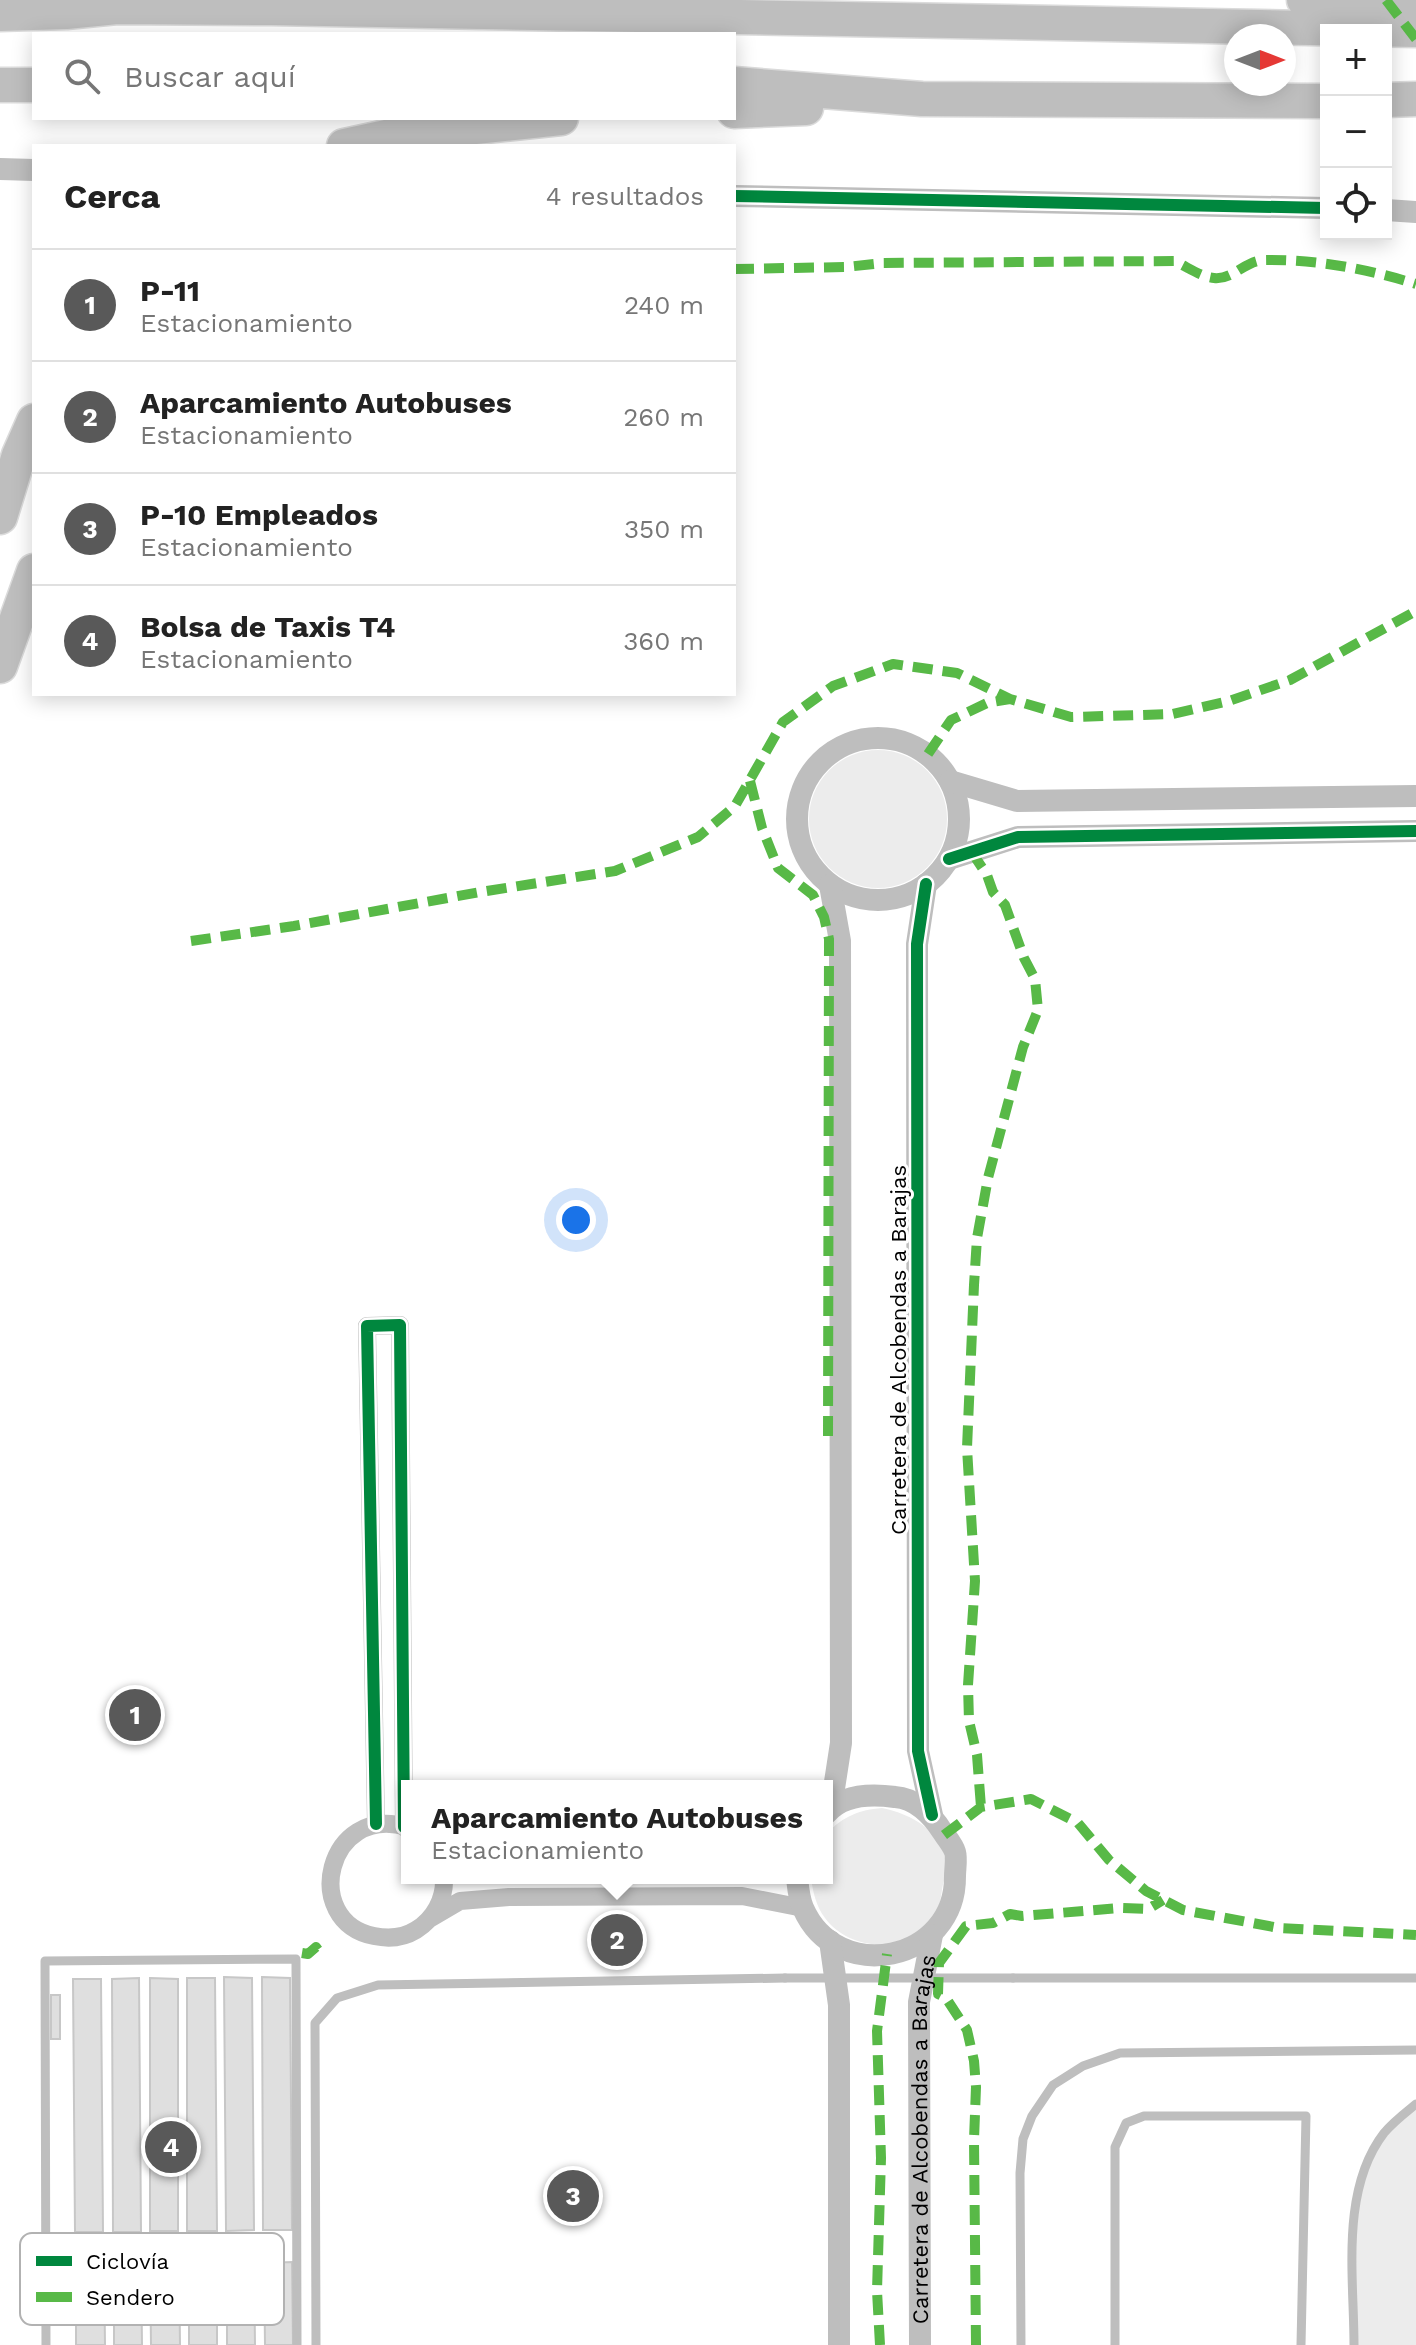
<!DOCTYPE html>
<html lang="es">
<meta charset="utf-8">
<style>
:root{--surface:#fff;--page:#f6f6f6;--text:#222;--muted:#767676;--line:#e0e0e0;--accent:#595959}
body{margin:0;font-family:"Work Sans",sans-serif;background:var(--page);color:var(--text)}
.controls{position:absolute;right:24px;top:24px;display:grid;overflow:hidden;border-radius:0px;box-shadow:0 4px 20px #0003}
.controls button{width:72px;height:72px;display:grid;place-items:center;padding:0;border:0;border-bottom:2px solid var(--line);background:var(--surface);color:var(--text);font:40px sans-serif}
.compass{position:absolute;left:1224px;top:24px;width:72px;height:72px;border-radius:50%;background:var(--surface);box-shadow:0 4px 20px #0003;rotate:90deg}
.you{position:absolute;left:576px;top:1220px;width:28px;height:28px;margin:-20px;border:6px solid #fff;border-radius:50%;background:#1a73e8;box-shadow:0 0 0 12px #1a73e833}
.badge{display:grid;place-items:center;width:52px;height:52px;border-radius:50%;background:var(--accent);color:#fff;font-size:26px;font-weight:700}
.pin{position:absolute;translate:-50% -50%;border:4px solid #fff;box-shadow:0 2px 8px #0006}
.popup{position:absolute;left:401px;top:1780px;width:432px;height:104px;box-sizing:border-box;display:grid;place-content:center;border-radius:0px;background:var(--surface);filter:drop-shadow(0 2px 6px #0005);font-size:26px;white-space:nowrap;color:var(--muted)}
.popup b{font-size:30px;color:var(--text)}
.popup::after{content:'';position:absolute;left:50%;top:100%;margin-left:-16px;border:16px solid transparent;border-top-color:var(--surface)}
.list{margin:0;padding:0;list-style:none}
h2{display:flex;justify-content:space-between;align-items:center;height:104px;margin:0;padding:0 32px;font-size:34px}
h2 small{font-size:26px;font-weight:400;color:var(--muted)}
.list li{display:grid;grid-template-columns:52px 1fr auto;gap:24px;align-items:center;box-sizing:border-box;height:112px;padding:0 32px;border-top:2px solid var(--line)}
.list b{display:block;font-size:30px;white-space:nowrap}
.list p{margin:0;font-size:26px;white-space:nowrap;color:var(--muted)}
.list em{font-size:26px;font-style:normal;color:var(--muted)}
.icon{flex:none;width:44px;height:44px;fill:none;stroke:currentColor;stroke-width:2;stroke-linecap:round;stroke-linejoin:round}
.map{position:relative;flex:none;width:1416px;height:2345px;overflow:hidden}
.search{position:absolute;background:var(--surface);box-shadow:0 4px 20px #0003;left:32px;top:32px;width:704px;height:88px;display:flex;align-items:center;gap:20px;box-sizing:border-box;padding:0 28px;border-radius:0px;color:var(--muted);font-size:30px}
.panel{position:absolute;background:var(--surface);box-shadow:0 4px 20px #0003;left:32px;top:144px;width:704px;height:552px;border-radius:0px}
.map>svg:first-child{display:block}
</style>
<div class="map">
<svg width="1416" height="2345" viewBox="0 0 1416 2345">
<rect width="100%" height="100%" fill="#fff"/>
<!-- green -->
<path fill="#ececec" d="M809 819a69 69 0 1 1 138 0a69 69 0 1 1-138 0Z
M882,1808C911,1814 944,1831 946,1865C947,1873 943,1882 942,1890C940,1905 937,1917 924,1928C896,1953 848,1949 825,1918C816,1906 813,1892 811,1878H827V1833C844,1816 859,1810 882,1808Z
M1416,2104V2345H1354C1354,2280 1343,2188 1384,2133C1393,2122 1406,2113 1416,2104Z"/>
<!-- building -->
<path fill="#dfdfdf" stroke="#c7c7c7" stroke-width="2" d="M224,1977L252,1978L254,2230L226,2231Z
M262,1977L290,1978L292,2230H263Z
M139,1978L141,2232H113L112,1979Z
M150,1978L178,1979V2231H150Z
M187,1978H215L217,2231H187Z
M73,1979H101L103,2232H75Z
M51,1995H60V2039H51Z
M179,2262L180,2345H151L150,2263Z
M217,2262V2345H189V2263Z
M227,2262H254L255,2345H227Z
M292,2262L293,2345H265L264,2263Z
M76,2263H104L105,2345H76Z
M114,2263H141L142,2345H114Z"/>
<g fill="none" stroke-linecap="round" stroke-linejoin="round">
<defs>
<path id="motorway" d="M1304,0L1416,1
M0,14L66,12L117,7L272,8L1416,30
M734,84L922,99L1326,101
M0,85H34
M1386,100L1416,99
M734,111L806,108
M344,146L390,136L561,118
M0,517L19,455L34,421
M0,666L34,571"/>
</defs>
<!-- motorway casing -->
<use href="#motorway" stroke="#dbdbdb" stroke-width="37"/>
<!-- service -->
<path stroke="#bebebe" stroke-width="9" d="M1013,1978H1416
M46,2345L45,1961L296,1959L297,2345
M316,2345L315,2023L337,1998L378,1985L785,1978
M1021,2345L1020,2173L1023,2139L1032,2116L1053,2085L1083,2066L1120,2053L1416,2050
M1115,2345V2147L1126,2123L1144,2116H1306L1301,2345
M1354,2345C1354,2277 1340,2190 1384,2133C1393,2122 1405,2113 1416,2104"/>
<!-- minor -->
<path stroke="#bebebe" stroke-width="18" d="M376,1824L367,1326L400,1325L404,1827
M407,1827C327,1803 300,1921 374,1936C388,1939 403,1938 416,1930C434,1919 445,1899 444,1878
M431,1918L460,1901L509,1897L742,1896L803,1908"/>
<!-- tertiary -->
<g stroke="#bebebe" stroke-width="22">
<path d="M0,169L34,170"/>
<path d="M734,196L1326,208"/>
<path d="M1386,210L1416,212"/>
<circle cx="878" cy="819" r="81"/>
<path d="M950,781L1017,801L1416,796"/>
<path d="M949,859L1018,837L1416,831"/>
<path d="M926,884L917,944L918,1751L932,1815"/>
<path d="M830,885L840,941L841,1743L831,1808"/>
<path d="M797,1878C798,1887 799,1899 803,1908C837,1986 956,1962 955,1876C955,1869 957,1859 955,1852C953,1845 946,1837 942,1831C932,1815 915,1798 895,1797C873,1794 843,1794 827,1813"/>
<path d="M830,1941L839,2005V2345"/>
<path id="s1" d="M920,2345L919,2002L932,1935"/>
</g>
<!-- motorway -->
<use href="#motorway" stroke="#bebebe" stroke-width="34"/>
<!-- service-bridge -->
<path stroke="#bebebe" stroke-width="9" d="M785,1978H1013"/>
<!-- quiet -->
<path stroke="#58b947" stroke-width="10" stroke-dasharray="20 10" stroke-linecap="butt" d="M1386,0L1416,39
M734,269L846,267L883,263L1174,261C1186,266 1201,277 1214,278C1233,280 1244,261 1264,260C1315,259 1368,269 1416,284
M928,754L951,720L987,703L1010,699L1071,717L1173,714L1229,701L1290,680L1416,611
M750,781L762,828L778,868L813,895L824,917L829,939L828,1442
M971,851L987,875L993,892L1005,905L1024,958L1035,979L1038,1010L1023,1047L988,1178L977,1238L974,1285L967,1448L975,1581L968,1685L969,1721L977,1755L981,1807
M191,941L294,926L480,892L615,871L698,837L735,806L783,722L833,686L893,664L957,673L1010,699
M944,1835L981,1807L1031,1799L1078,1823L1109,1860L1146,1891L1183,1910L1279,1928L1416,1935
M302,1953L308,1954L316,1947L322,1955
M880,2345L877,2291L881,2158L877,2031L887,1954
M976,2345L974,2140L976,2087L974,2061L967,2030L946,1998L938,1994L939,1963L966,1926L993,1923L1010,1914L1022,1916L1120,1908L1148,1909L1163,1900"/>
<defs>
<path id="cycleway" d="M734,196L1326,208
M949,859L1018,837L1416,831
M926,884L917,944L918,1751L932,1815
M376,1824L367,1326L400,1325L404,1827"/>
</defs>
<!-- cycleway casing -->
<use href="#cycleway" stroke="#fff" stroke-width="17"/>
<!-- cycleway -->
<use href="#cycleway" stroke="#00873e" stroke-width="12"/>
</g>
<g text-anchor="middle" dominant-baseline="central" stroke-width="6" stroke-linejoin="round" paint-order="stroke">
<!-- street labels -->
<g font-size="22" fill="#000" stroke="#fff">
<text transform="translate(898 1350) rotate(-90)">Carretera de Alcobendas a Barajas</text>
<text stroke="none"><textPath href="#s1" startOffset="206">Carretera de Alcobendas a Barajas</textPath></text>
</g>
</g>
<!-- legend -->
<rect x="20" y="2233" width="264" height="92" rx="12" fill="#fff" stroke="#b2b2b2" stroke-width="2"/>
<rect x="36" y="2256" width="36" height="10" fill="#00873e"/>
<rect x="36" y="2292" width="36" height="10" fill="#58b947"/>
<g font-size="22" fill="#000">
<text x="86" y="2269">Ciclovía</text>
<text x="86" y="2305">Sendero</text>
</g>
</svg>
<div class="controls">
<button>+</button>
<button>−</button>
<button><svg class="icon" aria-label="locate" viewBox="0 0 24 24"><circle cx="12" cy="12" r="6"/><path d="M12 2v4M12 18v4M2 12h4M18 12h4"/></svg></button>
</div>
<svg class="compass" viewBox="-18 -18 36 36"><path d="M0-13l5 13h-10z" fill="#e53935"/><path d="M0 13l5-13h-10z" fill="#767676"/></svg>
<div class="you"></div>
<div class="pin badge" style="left:135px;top:1715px">1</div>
<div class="pin badge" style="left:617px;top:1940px">2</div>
<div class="popup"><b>Aparcamiento Autobuses</b>Estacionamiento</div>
<div class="pin badge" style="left:573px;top:2196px">3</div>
<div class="pin badge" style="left:171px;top:2147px">4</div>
<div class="search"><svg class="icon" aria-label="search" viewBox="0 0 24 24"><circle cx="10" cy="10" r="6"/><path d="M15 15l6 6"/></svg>Buscar aquí</div>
<section class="panel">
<h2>Cerca<small>4 resultados</small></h2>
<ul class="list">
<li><span class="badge">1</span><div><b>P-11</b><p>Estacionamiento</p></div><em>240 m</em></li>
<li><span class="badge">2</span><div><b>Aparcamiento Autobuses</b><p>Estacionamiento</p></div><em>260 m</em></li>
<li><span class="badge">3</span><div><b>P-10 Empleados</b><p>Estacionamiento</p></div><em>350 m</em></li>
<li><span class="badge">4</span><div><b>Bolsa de Taxis T4</b><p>Estacionamiento</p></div><em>360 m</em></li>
</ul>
</section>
</div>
